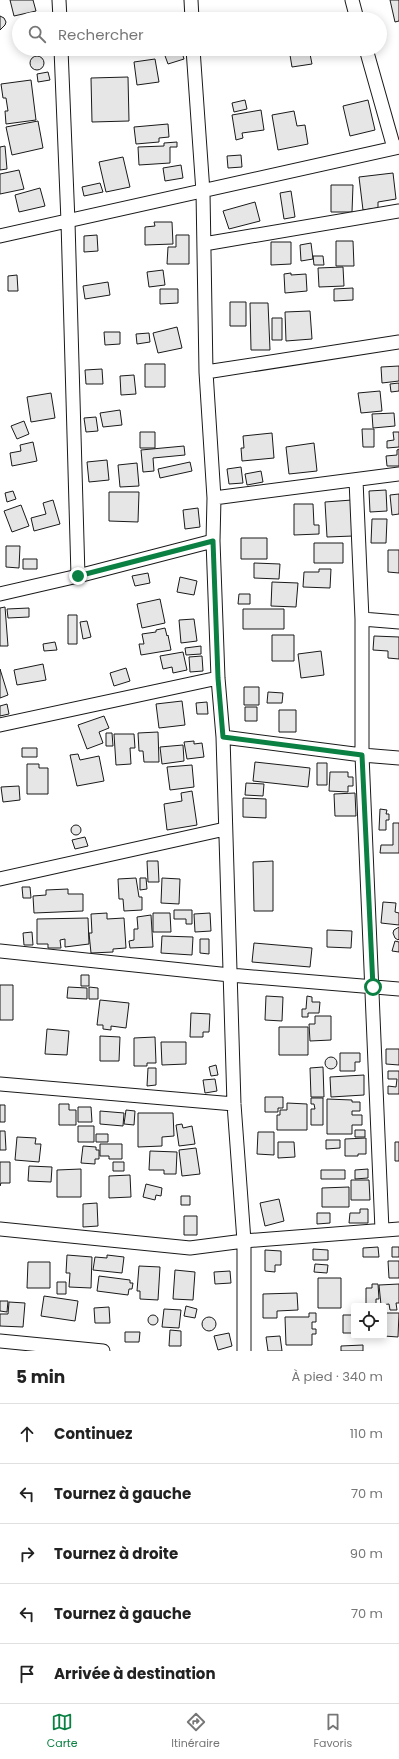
<!DOCTYPE html>
<html lang="fr">
<meta charset="utf-8">
<style>
:root{--surface:#fff;--page:#f6f6f6;--text:#222;--muted:#767676;--line:#e0e0e0;--accent:#0b8043}
body{margin:0;font-family:Poppins,sans-serif;background:var(--page);color:var(--text)}
.controls{position:absolute;right:12px;bottom:12px;display:grid;overflow:hidden;border-radius:4px;box-shadow:0 2px 10px #0003}
.controls button{width:36px;height:36px;display:grid;place-items:center;padding:0;border:0;border-bottom:1px solid var(--line);background:var(--surface);color:var(--text);font:20px sans-serif}
.stop{position:absolute;width:12px;height:12px;margin:-9px;border:3px solid #0b8043;border-radius:50%;background:#fff}
.stop.end{background:#0b8043;border-color:#fff;box-shadow:0 1px 4px #0008}
.list{margin:0;padding:0;list-style:none}
h2{display:flex;justify-content:space-between;align-items:center;height:52px;margin:0;padding:0 16px;font-size:17px}
h2 small{font-size:13px;font-weight:400;color:var(--muted)}
.list li{display:grid;grid-template-columns:26px 1fr auto;gap:12px;align-items:center;box-sizing:border-box;height:60px;padding:0 16px;border-top:1px solid var(--line)}
.list b{display:block;font-size:15px;white-space:nowrap}
.list em{font-size:13px;font-style:normal;color:var(--muted)}
.icon{flex:none;width:22px;height:22px;fill:none;stroke:currentColor;stroke-width:2;stroke-linecap:round;stroke-linejoin:round}
.map{position:relative;flex:none;width:399px;height:1351px;overflow:hidden}
.search{position:absolute;background:var(--surface);box-shadow:0 2px 10px #0003;left:12px;right:12px;top:12px;height:44px;display:flex;align-items:center;gap:10px;box-sizing:border-box;padding:0 14px;border-radius:22px;color:var(--muted);font-size:15px}
.sheet{height:352px;background:var(--surface)}
nav{display:flex;justify-content:space-around;align-items:center;box-sizing:border-box;height:56px;border-top:1px solid var(--line);background:var(--surface);font-size:11px;color:var(--muted)}
nav a{display:grid;justify-items:center;gap:2px}
nav .on{color:var(--accent)}
.map>svg:first-child{display:block}
</style>
<div class="map">
<svg width="399" height="1351" viewBox="0 0 399 1351">
<rect width="100%" height="100%" fill="#fff"/>
<!-- building -->
<path fill="#e6e6e6" stroke="#1a1a1a" d="M10,0H33L36,11L14,16Z
M390,0H399V21L395,22Z
M269,13L270,19H242Z
M0,16L4,18L6,22L5,25L0,30Z
M177,49H181L184,59L168,64L164,53Z
M289,49H309L312,64L292,67Z
M30 63a7 7 0 1 1 14 0a7 7 0 1 1-14 0Z
M155,59L159,82L137,85L134,62Z
M48,72L50,80L38,82L37,74Z
M128,77L129,121L92,122L91,78Z
M31,80L36,120L6,124L5,111H8L6,98H3L1,84Z
M245,100L247,109L234,112L232,103Z
M368,100L375,130L350,136L343,106Z
M261,110L264,130L242,133L243,138L236,140L232,115Z
M294,111L297,126L305,125L308,144L278,150L272,115Z
M38,121L43,148L12,155L6,127Z
M168,124L169,137L159,138V142L136,144L134,127Z
M177,142V147H170V163L139,165L138,147L164,146V143Z
M5,146L7,169L0,170V147Z
M241,155L242,167L228,168L227,156Z
M123,157L130,187L106,192L99,162Z
M181,165L183,178L165,181L163,168Z
M19,170L24,189L0,194V174Z
M393,173L396,199L378,202V208L363,210L359,177Z
M100,183L103,192L84,196L82,187Z
M331,185H353L352,212H331Z
M40,188L45,206L19,212L15,195Z
M291,191L295,217L284,219L280,193Z
M255,202L260,221L229,229L223,211Z
M154,222H172L173,244L145,245V227L155,226Z
M97,235L98,251L84,252V236Z
M176,235H189V264H167L168,247H176Z
M336,241H353L354,266H336Z
M271,242H291V264L271,265Z
M311,243L313,259L301,261L300,245Z
M313,256H323L324,265H314Z
M343,267L344,286L319,287L318,268Z
M163,270L165,285L149,287L147,272Z
M291,273V275L306,274L307,291L285,293L284,274Z
M17,275L18,291H8V276Z
M108,282L110,295L85,299L83,286Z
M353,288V300L334,301V289Z
M160,289H178V303L160,304Z
M230,302H246V326H230Z
M250,303H268L270,350H251Z
M310,311L312,339L286,341L285,312Z
M272,318H282V340H272Z
M177,327L182,348L158,353L153,333Z
M104,332H120V344L105,345Z
M149,333L150,342L137,344L136,334Z
M145,364H165V387H145Z
M399,366V381L382,383L381,367Z
M102,369L103,384H86L85,370Z
M134,375L136,394L121,395L120,376Z
M399,383V391L391,392L390,384Z
M380,391L382,411L361,413L358,393Z
M51,393L55,418L31,422L27,397Z
M120,410L122,425L103,427L100,413Z
M394,413L395,426L373,428L372,414Z
M96,417L98,431L86,432L84,418Z
M24,421L29,434L17,439L11,426Z
M362,429H374V447H363Z
M140,432H155V448H140Z
M393,432H399V447L387,448V441L394,440Z
M272,433L274,458L242,461L241,448H244L243,436Z
M33,442L37,461L12,466L10,453L21,451L20,445Z
M314,443L317,471L289,474L286,447Z
M184,446L185,455L153,458L154,471L143,472L141,450Z
M399,449V466H387L386,456L397,455V450Z
M107,460L109,480L89,482L87,462Z
M190,462L192,471L160,478L158,469Z
M137,463L139,486L120,487L118,465Z
M241,467L243,483L229,484L227,469Z
M261,471L263,482L247,485L245,474Z
M386,490L387,511L370,512L369,491Z
M13,491L16,499L7,502L5,493Z
M109,492H139L138,522L109,521Z
M399,494V514L392,515L390,495Z
M53,500L60,524L34,531L31,518L46,514L43,503Z
M352,500L353,536L327,537L325,502Z
M294,504H313L314,525H319V534L294,535Z
M21,505L29,526L12,532L4,511Z
M198,508L200,527L185,529L183,510Z
M372,519H387L386,543H371Z
M241,538H267V559H241Z
M314,543H343V563H314Z
M6,546H20L19,568L6,567Z
M388,550H399V573L388,572Z
M23,559H37V569H23Z
M254,563L280,564L279,579L254,578Z
M319,569H331L330,588L303,587L304,572H319Z
M148,573L150,583L135,586L132,576Z
M180,577L197,581L194,595L177,592Z
M272,582L298,583L296,607L271,606Z
M239,594H250V604H238Z
M160,599L165,623L142,628L137,604Z
M5,607L8,646H0V608Z
M29,608V617L8,618L7,609Z
M243,609H284V629H243Z
M68,615H77V644H68Z
M194,619L197,641L181,643L179,620Z
M87,621L91,637L83,639L80,622Z
M165,628L167,636L168,635L171,650L141,655L139,644H144L142,634L156,632V630Z
M272,635H294V661H272Z
M374,636L399,637V659L388,658V651L373,650Z
M55,642L57,650L44,651L43,644Z
M201,646V654L186,655L185,648Z
M321,651L324,675L301,678L298,654Z
M183,652L187,670L173,673L172,667L163,669L160,656Z
M202,656L203,671L190,672L189,657Z
M43,664L46,680L17,685L14,670Z
M126,668L130,681L114,686L110,673Z
M0,669L8,695L0,698Z
M244,687H259V705H244Z
M268,692L283,693L282,703H267Z
M182,701L185,725L159,728L156,704Z
M207,702L208,714H197L196,703Z
M7,704L9,714L0,716V706Z
M245,707H257V721H245Z
M279,710H296V732H279Z
M104,716L109,728L99,732L103,743L87,749L78,725Z
M158,732L159,762H144L143,751H139L138,733Z
M106,733H112L113,746H106Z
M114,734H134L135,748H130L131,764L116,765Z
M194,741V744L202,743L204,757L187,759L184,742Z
M183,745L184,761L162,764L160,747Z
M22,748H37V757H22Z
M78,754L80,760L99,756L104,781L77,786L70,755Z
M255,762L310,768L308,787L253,781Z
M317,763H327V785H317Z
M27,764H39V768H48V794H27Z
M192,765L194,787L170,790L167,767Z
M330,772H348V777H353V786H348V792L329,791Z
M246,783L264,784L263,796L245,795Z
M19,786L20,800L3,802L1,787Z
M192,791L197,825L167,830L164,804L182,801L181,793Z
M355,793L356,816H335L334,794Z
M243,798L266,799V818L243,817Z
M380,809L387,810L386,814H389V820H386V830H379Z
M393,823H399V853H380L381,845H393Z
M71 830a5 5 0 1 1 10 0a5 5 0 1 1-10 0Z
M85,837L88,846L75,849L72,840Z
M147,861H158L159,882H148Z
M273,861V911H254L253,862Z
M136,878L139,897H142V910L124,911L123,899H119L118,879Z
M140,878H146L147,889L140,890Z
M162,878L180,879L179,904L161,903Z
M22,887H30L31,898H23Z
M68,889V894H83V911L34,913L33,896L46,895V890Z
M383,902L396,903L395,912L399,913V925L381,923Z
M174,910H192V924H186V919H174Z
M107,913V919L124,918L126,948L113,949V952L91,953L89,933H92L91,914Z
M153,913H170L171,932H153Z
M210,913L211,931L195,932L194,914Z
M151,915L153,947L130,948L129,941L134,940V929H138L137,917Z
M88,918L89,944L65,947V939L60,940L61,948H48V944H37V919Z
M399,927V939L398,940L395,938L393,933L394,930Z
M327,930L352,931L351,948L327,947Z
M32,932L33,945H24L23,933Z
M162,936L193,937L192,955L161,953Z
M200,939H209V954L200,953Z
M395,941L399,942V952L392,951Z
M254,943L312,948L310,967L252,962Z
M81,975H89V986H81Z
M0,985H13V1020H0Z
M68,987L87,988V999L67,998Z
M89,987L98,988V999H89Z
M266,996L283,997L282,1021L265,1020Z
M307,996L312,997V1002H320L319,1013H308V1017H302V1009H306Z
M100,1000L129,1003L126,1028L111,1026V1030L103,1029V1025H97Z
M191,1013L210,1014L209,1032H203V1037H190Z
M315,1016H331V1040L310,1041L309,1024H315Z
M279,1027H308V1055H279Z
M47,1029L69,1031L67,1055L45,1054Z
M100,1036L120,1037L119,1061H100Z
M155,1037L156,1063H147V1066H134V1038Z
M161,1042H186V1064L162,1065Z
M386,1049H399V1065L386,1064Z
M340,1053H360V1062H355V1071H340Z
M325 1063a6 6 0 1 1 12 0a6 6 0 1 1-12 0Z
M216,1065L218,1075L211,1076L209,1067Z
M323,1067L324,1097H311L310,1068Z
M148,1068H156V1085L147,1086Z
M388,1071H399V1094H388V1086L396,1087L397,1079H388Z
M364,1075V1095L331,1097L330,1077Z
M215,1079L217,1091L205,1093L203,1080Z
M265,1097H283V1108H278V1112H265Z
M311,1098H323V1125H311V1109H315L314,1104H311Z
M327,1099L352,1100V1102H360V1111H352V1115H362V1125H352V1134H327Z
M287,1103L307,1104V1130H277V1115H280V1110H287Z
M59,1104H69V1110H76V1125H59Z
M0,1105H5V1122H0Z
M78,1107H91L92,1122H78Z
M126,1110L135,1111L134,1125L124,1124Z
M100,1111L124,1113L123,1126L100,1124Z
M138,1113H173L174,1136L162,1137V1146L138,1147Z
M182,1124L183,1128L192,1126L195,1144L179,1146L176,1125Z
M78,1126H94V1142H78Z
M355,1130H365V1137H355Z
M0,1131H5L6,1150H0Z
M258,1132H274V1155L257,1154Z
M96,1134H108V1142H96Z
M17,1137L36,1138L35,1144H41L39,1162L15,1160Z
M366,1138V1154H358V1156H345V1139Z
M326,1140H340V1148L326,1149Z
M278,1142H294L295,1157L278,1158Z
M395,1142H399V1161H395Z
M100,1144H122V1159H109V1156H100Z
M83,1146L96,1147V1150H99V1159H95V1164L81,1163Z
M196,1148L200,1174L182,1176L179,1150Z
M150,1151L177,1152L176,1174H164V1170H149Z
M0,1162H10V1183H1L0,1186Z
M113,1162H124V1171H113Z
M29,1166L52,1167L51,1182L28,1181Z
M81,1169V1197H57V1170Z
M368,1169V1178L355,1179V1170Z
M321,1170H345V1179H321Z
M130,1175L131,1197L109,1198V1176Z
M351,1180H369L370,1200H351Z
M146,1184L162,1188L161,1196L156,1195L155,1200L143,1197Z
M349,1187V1207H322V1188Z
M181,1196H190V1205H181Z
M279,1199L284,1221L265,1226L260,1203Z
M97,1203L98,1226L83,1227V1204Z
M360,1209H368V1223H349L350,1213H360Z
M317,1213H330V1223L317,1224Z
M184,1216H197V1235H184Z
M378,1247L379,1257H363V1248Z
M392,1247H399V1257H392Z
M313,1249L328,1250V1260H313Z
M265,1250L281,1251V1265H275V1272L265,1271Z
M67,1255L92,1257L91,1288L69,1287L70,1273H66Z
M107,1255L124,1257L122,1273L93,1270L95,1257L107,1258Z
M388,1261H399V1278H389Z
M28,1262H50V1288H27Z
M315,1264L328,1265L327,1273L314,1272Z
M139,1266L160,1267L158,1300L140,1299V1291H137Z
M175,1270L195,1272L193,1300L173,1299Z
M230,1271L231,1283L215,1284L214,1272Z
M99,1276L130,1280V1283H133L132,1289H129L128,1295L97,1291Z
M318,1278H341V1308H318Z
M57,1282H66V1294H57Z
M372,1284H378L379,1299H376V1306H366V1288H372Z
M399,1284V1303H396L397,1310H390L389,1304L381,1305L379,1285Z
M297,1293L298,1310L277,1311V1318H263V1294Z
M44,1296L78,1301L75,1321L41,1316Z
M0,1301H8L7,1312L0,1311Z
M9,1302L25,1303L23,1327L0,1326V1314H8Z
M186,1306L197,1309L195,1318L184,1316Z
M109,1307L110,1323H95L94,1308Z
M164,1309L181,1310L179,1328L162,1327Z
M309,1313H316V1322H312V1329H316V1334H312V1345H286L285,1317H309Z
M384,1313H399L398,1337L384,1336Z
M343,1315H354V1333H343Z
M148 1320a5 5 0 1 1 10 0a5 5 0 1 1-10 0Z
M202 1324a7 7 0 1 1 14 0a7 7 0 1 1-14 0Z
M170,1330L181,1331V1346H169Z
M125,1332H140L139,1342H125Z
M229,1333L232,1346L218,1350L214,1336Z
M280,1336L282,1351H268L266,1337Z
M363,1345V1351H341V1346Z"/>
<g fill="none" stroke-linecap="round" stroke-linejoin="round">
<defs>
<path id="minor" d="M59,0L60,19
M191,0L192,19
M352,0L357,19
M61,49L68,222L78,576
M193,49L203,192L206,372L214,498L213,541L218,678L223,737L234,1104L244,1241V1351
M366,49L394,148
M0,236L399,147
M204,244L399,211
M206,372L399,342
M356,480L362,619V755L382,1230
M214,498L399,474
M0,594L78,576L213,541
M362,619L399,622
M0,725L218,678
M223,737L362,755L399,758
M0,879L225,829
M0,951L230,975L399,989
M0,1084L234,1104
M0,1229L190,1248L244,1241L399,1229
M0,1341L103,1351"/>
</defs>
<!-- minor casing -->
<use href="#minor" stroke="#1a1a1a" stroke-width="15"/>
<!-- minor -->
<use href="#minor" stroke="#fff" stroke-width="13"/>
</g>
<g fill="none" stroke-linecap="round" stroke-linejoin="round">
<!-- route -->
<path stroke="#0b8043" stroke-width="5" d="M78,576L213,541L218,678L223,737L362,755L373,987"/>
</g>
</svg>
<div class="controls">
<button><svg class="icon" aria-label="locate" viewBox="0 0 24 24"><circle cx="12" cy="12" r="6"/><path d="M12 2v4M12 18v4M2 12h4M18 12h4"/></svg></button>
</div>
<div class="stop" style="left:373px;top:987px"></div>
<div class="stop end" style="left:78px;top:576px"></div>
<div class="search"><svg class="icon" aria-label="search" viewBox="0 0 24 24"><circle cx="10" cy="10" r="6"/><path d="M15 15l6 6"/></svg>Rechercher</div>
</div>
<section class="sheet">
<h2>5 min<small>À pied · 340 m</small></h2>
<ul class="list">
<li><svg class="icon" aria-label="ahead" viewBox="0 0 24 24"><path d="M12 20V5M6 11l6-6 6 6"/></svg><div><b>Continuez</b></div><em>110 m</em></li>
<li><svg class="icon" aria-label="left" viewBox="0 0 24 24"><path d="M17 20v-9H6M10 6l-5 5 5 5"/></svg><div><b>Tournez à gauche</b></div><em>70 m</em></li>
<li><svg class="icon" aria-label="right" viewBox="0 0 24 24"><path d="M7 20v-9h11M14 6l5 5-5 5"/></svg><div><b>Tournez à droite</b></div><em>90 m</em></li>
<li><svg class="icon" aria-label="left" viewBox="0 0 24 24"><path d="M17 20v-9H6M10 6l-5 5 5 5"/></svg><div><b>Tournez à gauche</b></div><em>70 m</em></li>
<li><svg class="icon" aria-label="arrive" viewBox="0 0 24 24"><path d="M6 21V4h12l-3 4 3 4H6"/></svg><div><b>Arrivée à destination</b></div></li>
</ul>
</section>
<nav>
<a class="on"><svg class="icon" aria-label="map" viewBox="0 0 24 24"><path d="M3 6l6-2 6 2 6-2v14l-6 2-6-2-6 2zM9 4v14M15 6v14"/></svg>Carte</a>
<a><svg class="icon" aria-label="directions" viewBox="0 0 24 24"><path d="M12 3l9 9-9 9-9-9zM9 14v-3h6M13 9l2 2-2 2"/></svg>Itinéraire</a>
<a><svg class="icon" aria-label="saved" viewBox="0 0 24 24"><path d="M7 4h10v16l-5-4-5 4z"/></svg>Favoris</a>
</nav>
